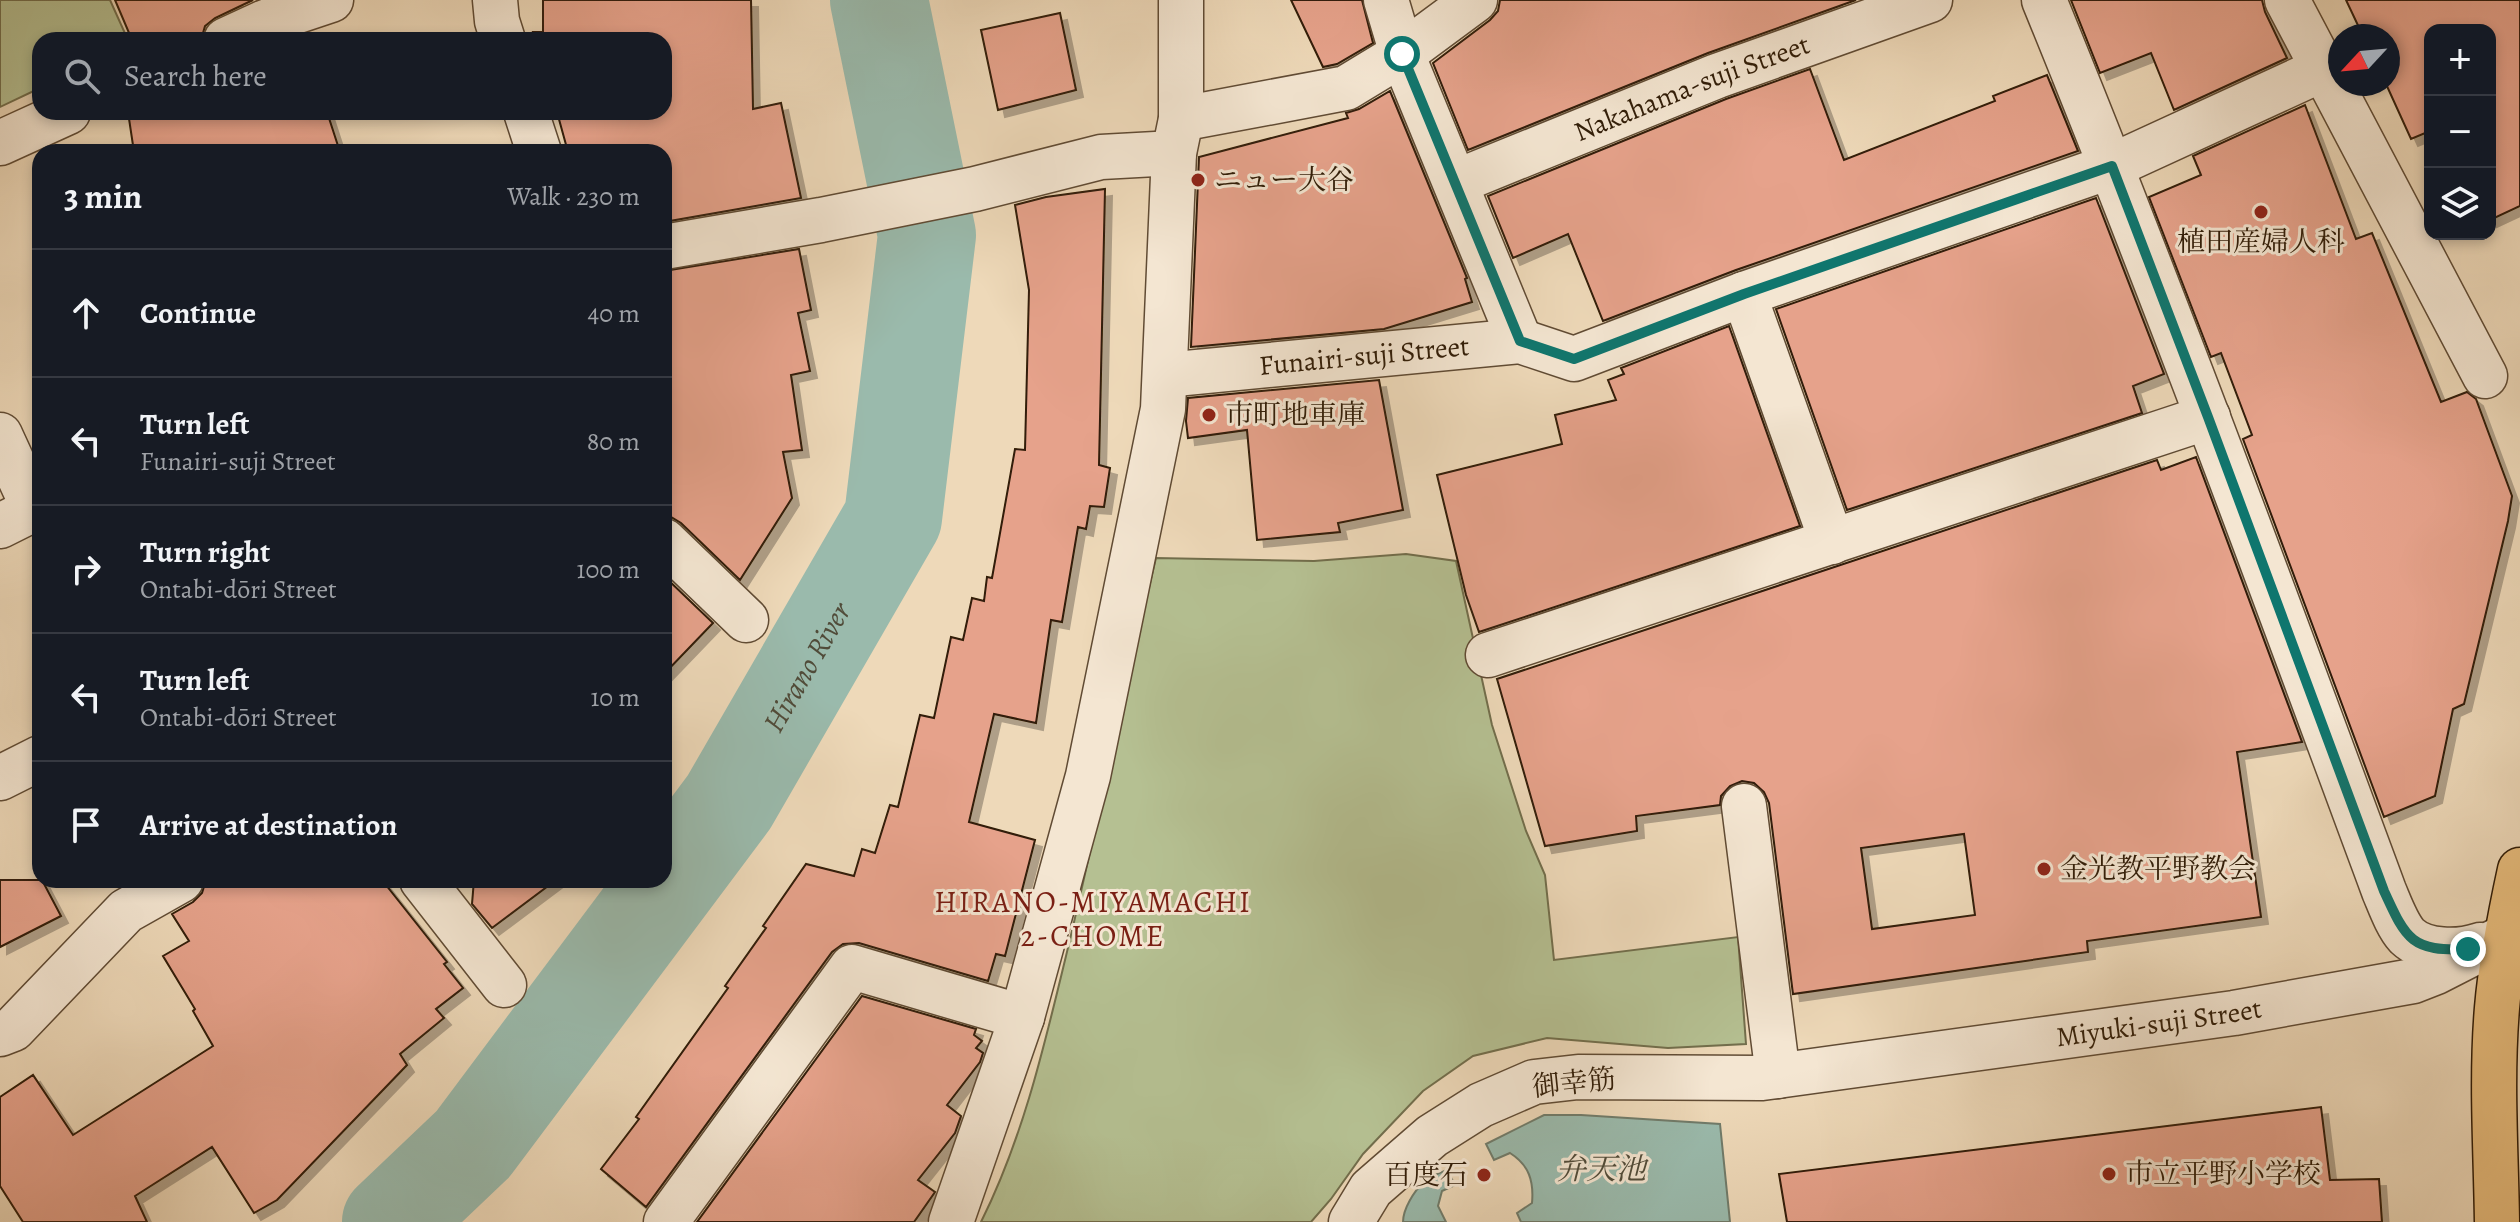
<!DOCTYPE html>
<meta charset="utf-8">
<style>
:root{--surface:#171b24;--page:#20242c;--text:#f1f3f6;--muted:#9ea1a6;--line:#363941}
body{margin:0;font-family:Alegreya,"Noto Serif JP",serif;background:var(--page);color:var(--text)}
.controls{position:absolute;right:24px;top:24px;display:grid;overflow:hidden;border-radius:16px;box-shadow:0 4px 12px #0003}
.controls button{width:72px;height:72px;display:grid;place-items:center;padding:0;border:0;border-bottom:2px solid var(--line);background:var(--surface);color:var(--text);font:40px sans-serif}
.compass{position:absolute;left:2328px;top:24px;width:72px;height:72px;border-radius:50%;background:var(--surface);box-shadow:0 4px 12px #0003;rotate:244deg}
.stop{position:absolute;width:24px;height:24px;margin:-18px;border:6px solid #0f766e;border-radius:50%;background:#fff}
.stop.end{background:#0f766e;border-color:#fff;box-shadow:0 2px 8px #0008}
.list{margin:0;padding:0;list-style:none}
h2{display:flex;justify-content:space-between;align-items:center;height:104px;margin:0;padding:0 32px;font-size:34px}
h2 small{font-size:26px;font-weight:400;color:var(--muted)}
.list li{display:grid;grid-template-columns:52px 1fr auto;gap:24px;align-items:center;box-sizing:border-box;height:128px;padding:0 32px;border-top:2px solid var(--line)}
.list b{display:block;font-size:30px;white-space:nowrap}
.list p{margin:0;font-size:26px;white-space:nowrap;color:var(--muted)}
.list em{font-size:26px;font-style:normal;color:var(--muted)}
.icon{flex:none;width:44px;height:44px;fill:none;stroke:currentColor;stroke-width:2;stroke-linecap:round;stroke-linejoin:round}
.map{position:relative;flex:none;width:2520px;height:1222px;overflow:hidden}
.search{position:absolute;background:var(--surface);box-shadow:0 4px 12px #0003;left:32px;top:32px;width:640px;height:88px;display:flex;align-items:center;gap:20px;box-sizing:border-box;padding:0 28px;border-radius:24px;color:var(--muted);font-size:30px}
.panel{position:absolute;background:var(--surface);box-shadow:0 4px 12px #0003;left:32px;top:144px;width:640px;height:744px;border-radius:24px}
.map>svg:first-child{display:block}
</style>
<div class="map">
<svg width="2520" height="1222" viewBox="0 0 2520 1222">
<defs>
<filter id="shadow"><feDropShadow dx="7" dy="7" stdDeviation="0" flood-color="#0004"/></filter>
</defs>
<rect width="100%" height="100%" fill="#eed9b9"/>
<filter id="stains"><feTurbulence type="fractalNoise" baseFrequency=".0025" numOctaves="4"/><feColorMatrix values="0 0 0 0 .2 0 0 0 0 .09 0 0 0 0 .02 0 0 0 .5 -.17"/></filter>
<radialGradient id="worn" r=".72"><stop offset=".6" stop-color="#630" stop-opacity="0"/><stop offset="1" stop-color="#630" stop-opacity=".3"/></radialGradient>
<!-- green -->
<path fill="#b5c092" stroke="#726e4c" stroke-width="2" d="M0,0H110L128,40H40V88L0,107Z
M1406,554L1456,561L1492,725L1526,831L1545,875L1554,960L1738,937L1746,1044L1668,1048L1547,1038L1473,1056L1423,1091L1363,1154L1331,1199L1311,1222H981C1023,1138 1044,1047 1066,956C1098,823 1124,690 1156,558L1314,561Z"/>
<!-- water -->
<path fill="#9abaac" stroke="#707b6a" stroke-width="2" d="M1544,1115H1581L1720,1124L1730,1222H1521L1517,1213L1532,1203C1534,1181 1529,1165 1510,1153L1494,1160L1486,1144Z
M1447,1170L1455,1185L1442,1191L1438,1206L1446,1222H1403C1403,1209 1414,1191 1424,1182C1430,1176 1440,1173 1447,1170Z"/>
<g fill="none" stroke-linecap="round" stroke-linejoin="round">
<!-- river -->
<path stroke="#9abaac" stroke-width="98" id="s1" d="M391,1222L473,1144L729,802L893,518L927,235L879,0"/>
</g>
<!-- building -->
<path fill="#e6a28b" stroke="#301c07" stroke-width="2" fill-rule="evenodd" filter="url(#shadow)" d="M115,0H253L215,18L205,26L201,40H132Z
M543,0H751L753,109L781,103L801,198L664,222V152H568L557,112H664V40H535L533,32H543Z
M1291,0H1362L1373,43L1337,64L1323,67Z
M1500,0H1856L1708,53L1468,150L1433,63L1490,20L1498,11Z
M2071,0H2262L2265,12L2287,58L2174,110L2151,53L2100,73Z
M2346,0H2520V206L2490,220V30H2430V145L2425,133L2411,139L2386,84H2388V36H2363Z
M1060,13L1076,90L998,110L981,30Z
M1810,69L1844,160L1995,101L1993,96L2047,75L2078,151L1736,270L1603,321L1568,234L1513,258L1488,196L1726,99Z
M1390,91L1467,278L1465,279L1472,302L1384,329L1191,347L1199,157L1348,118L1346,113L1359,109Z
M2305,105L2356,239L2372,233L2441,402L2467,392L2476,399L2512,496L2508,521L2464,704L2453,709L2435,796L2384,817L2243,439L2252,435L2221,353L2211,357L2149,197L2201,175L2193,156Z
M128,112H327L340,152H134Z
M1105,189L1099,465L1110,468L1104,507L1090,506L1086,529L1078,527L1062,622L1051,620L1036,723L994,714L969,822L1035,840L1005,956L996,954L988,981L859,943L843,944L832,952L646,1207L601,1169L639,1119L636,1117L728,988L725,986L766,928L763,926L806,864L854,876L862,849L875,853L890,805L898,807L920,715L934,718L951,637L963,640L972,598L984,601L987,577L992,578L1015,449L1025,450L1029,290L1015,205L1046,197Z
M2096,198L2164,374L2133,386L2142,413L1847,510L1776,309Z
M799,249L811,310L798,313L810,371L791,375L802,450L783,452L792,498L740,580L681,523L671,517H664V271Z
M1729,326L1800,526L1479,632L1466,595L1437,475L1562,444L1555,415L1616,400L1608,380L1624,374L1621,368Z
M1379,380L1403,510L1338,523L1340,532L1257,540L1247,430L1188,438L1186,421L1188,398Z
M2196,457L2302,742L2237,752L2261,917L2087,941L2088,952L1793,994L1769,803L1764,792L1754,783L1742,781L1730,786L1721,796L1720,805L1636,816L1637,831L1545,846L1497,679L2157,460L2161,470ZM1964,834L1975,915L1872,929L1861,848Z
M664,576L713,623L664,674Z
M0,880H42L61,916L0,947Z
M206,880H382L447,962L444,964L463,988L436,1009L444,1018L400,1054L407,1065L277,1200L254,1213L212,1147L135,1196L147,1222H23L0,1186V1097L33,1075L73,1135L213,1046L193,1011L195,1009L163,956L189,941L172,914L193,902L202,893Z
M474,880H556L492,928L472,904Z
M862,996L976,1029L974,1035L982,1041L976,1048L983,1053L980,1062L947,1105L961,1116L955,1133L918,1180L935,1192L914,1222H697Z
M2321,1107L2330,1180L2379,1179L2382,1222H1787L1779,1174Z"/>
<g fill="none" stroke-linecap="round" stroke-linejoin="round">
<defs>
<g id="minor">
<path d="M495,0L497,21L503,40"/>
<path d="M1386,0L1402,54L1520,341"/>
<path d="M2044,0C2164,294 2274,593 2384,891C2390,905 2397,925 2407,936C2425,953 2459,952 2480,945"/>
<path d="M2287,0L2485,376"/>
<path d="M226,40L265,22L331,0"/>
<path d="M526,112L539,152"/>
<path d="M1181,119L1346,88L1402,54L1475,0"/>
<path d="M0,143L68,112"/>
<path id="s2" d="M1456,182L1717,76L1930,0"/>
<path d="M664,247L821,220L975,189L1101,157L1174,153"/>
<path d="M1744,294L1832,542"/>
<path id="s3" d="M1165,375L1520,341L1574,359L1744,294L2112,166L2323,69"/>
<path d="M0,435L34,509"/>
<path d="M0,526L40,506"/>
<path d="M664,541L746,620"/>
<path d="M1488,655L2208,417"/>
<path d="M0,778L40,758"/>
<path d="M1744,806L1778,1076"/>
<path d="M422,880L504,985"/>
<path d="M0,1034L13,1029L126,911L181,880"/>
<path d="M666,1222L852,967L1022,1017"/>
<path d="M951,1222L1022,1017L1088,776L1163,409L1174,153L1181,119V0"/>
<path id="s4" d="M1351,1222L1371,1189L1432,1136L1481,1105L1534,1082L1578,1077L1762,1078L2234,1013L2413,981L2436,972L2520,929"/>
</g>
<path id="highway" d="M2497,1222C2496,1151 2491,1079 2497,1008C2501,961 2510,916 2520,870"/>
</defs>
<!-- minor casing -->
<use href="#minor" stroke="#604b34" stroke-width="47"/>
<!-- highway casing -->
<use href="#highway" stroke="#301c07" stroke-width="47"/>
<!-- minor -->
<use href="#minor" stroke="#f4e6d2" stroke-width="44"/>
<!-- highway -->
<use href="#highway" stroke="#e7bc7c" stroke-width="44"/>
</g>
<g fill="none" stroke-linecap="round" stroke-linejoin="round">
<!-- route -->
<path stroke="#0f766e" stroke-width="10" d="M1402,54L1520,341L1574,359L1744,294L2112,166L2208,417L2384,891C2406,939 2411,952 2468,949"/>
</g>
<!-- markers -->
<g fill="#8f2418" stroke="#f4e6d2" stroke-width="3">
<circle cx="1198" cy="180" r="8"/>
<circle cx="2261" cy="212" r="8"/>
<circle cx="1209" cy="415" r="8"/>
<circle cx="2044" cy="869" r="8"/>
<circle cx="2109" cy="1174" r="8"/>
<circle cx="1484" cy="1175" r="8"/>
</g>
<g text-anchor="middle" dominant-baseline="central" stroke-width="6" stroke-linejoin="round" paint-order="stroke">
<!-- street labels -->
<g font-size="28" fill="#301c07" stroke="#f4e6d2">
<text stroke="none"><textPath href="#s2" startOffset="254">Nakahama-suji Street</textPath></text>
<text stroke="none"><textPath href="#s3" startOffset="200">Funairi-suji Street</textPath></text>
<text stroke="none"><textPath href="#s4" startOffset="864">Miyuki-suji Street</textPath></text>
<text transform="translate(1574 1083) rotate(-6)">御幸筋</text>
</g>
<!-- poi labels -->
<g font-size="28" fill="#301c07" stroke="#f4e6d2" text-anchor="start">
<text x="1214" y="180">ニュー大谷</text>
<text x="2261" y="242" text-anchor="middle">植田産婦人科</text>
<text x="1225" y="415">市町地車庫</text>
<text x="2060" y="869">金光教平野教会</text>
<text x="2125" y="1174">市立平野小学校</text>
<text x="1468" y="1175" text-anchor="end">百度石</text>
</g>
<!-- water labels -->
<g font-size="30" font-style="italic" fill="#504b39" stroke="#f4e6d2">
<text stroke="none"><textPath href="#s1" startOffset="696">Hirano River</textPath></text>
<text x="1601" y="1169">弁天池</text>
</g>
<!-- neighbourhood labels -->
<g font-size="30" letter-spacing="2" fill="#7a1f14" stroke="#f4e6d2">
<text x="1093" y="902">HIRANO-MIYAMACHI<tspan x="1093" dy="34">2-CHOME</tspan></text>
</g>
</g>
<rect width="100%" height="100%" filter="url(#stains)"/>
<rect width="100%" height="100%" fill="url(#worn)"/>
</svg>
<div class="controls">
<button>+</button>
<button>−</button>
<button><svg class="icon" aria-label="layers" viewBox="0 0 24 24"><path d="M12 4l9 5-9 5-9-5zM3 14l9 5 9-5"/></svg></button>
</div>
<svg class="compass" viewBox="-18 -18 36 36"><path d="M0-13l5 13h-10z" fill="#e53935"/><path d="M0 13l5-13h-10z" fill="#9ea1a6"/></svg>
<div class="stop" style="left:1402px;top:54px"></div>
<div class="stop end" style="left:2468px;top:949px"></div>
<div class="search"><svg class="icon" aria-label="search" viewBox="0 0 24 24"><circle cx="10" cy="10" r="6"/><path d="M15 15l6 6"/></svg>Search here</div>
<section class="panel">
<h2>3 min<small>Walk · 230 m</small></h2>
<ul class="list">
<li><svg class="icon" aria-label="ahead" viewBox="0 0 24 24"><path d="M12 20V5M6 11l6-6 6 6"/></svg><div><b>Continue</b></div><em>40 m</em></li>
<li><svg class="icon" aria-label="left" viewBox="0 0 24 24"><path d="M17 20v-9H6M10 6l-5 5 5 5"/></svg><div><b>Turn left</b><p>Funairi-suji Street</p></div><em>80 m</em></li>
<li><svg class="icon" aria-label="right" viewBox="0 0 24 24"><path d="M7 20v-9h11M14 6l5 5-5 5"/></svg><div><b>Turn right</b><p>Ontabi-dōri Street</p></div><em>100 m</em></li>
<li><svg class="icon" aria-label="left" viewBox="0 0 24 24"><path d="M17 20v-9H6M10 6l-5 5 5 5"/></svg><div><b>Turn left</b><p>Ontabi-dōri Street</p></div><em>10 m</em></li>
<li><svg class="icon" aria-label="arrive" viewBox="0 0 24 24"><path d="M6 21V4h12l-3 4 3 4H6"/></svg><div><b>Arrive at destination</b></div></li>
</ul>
</section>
</div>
